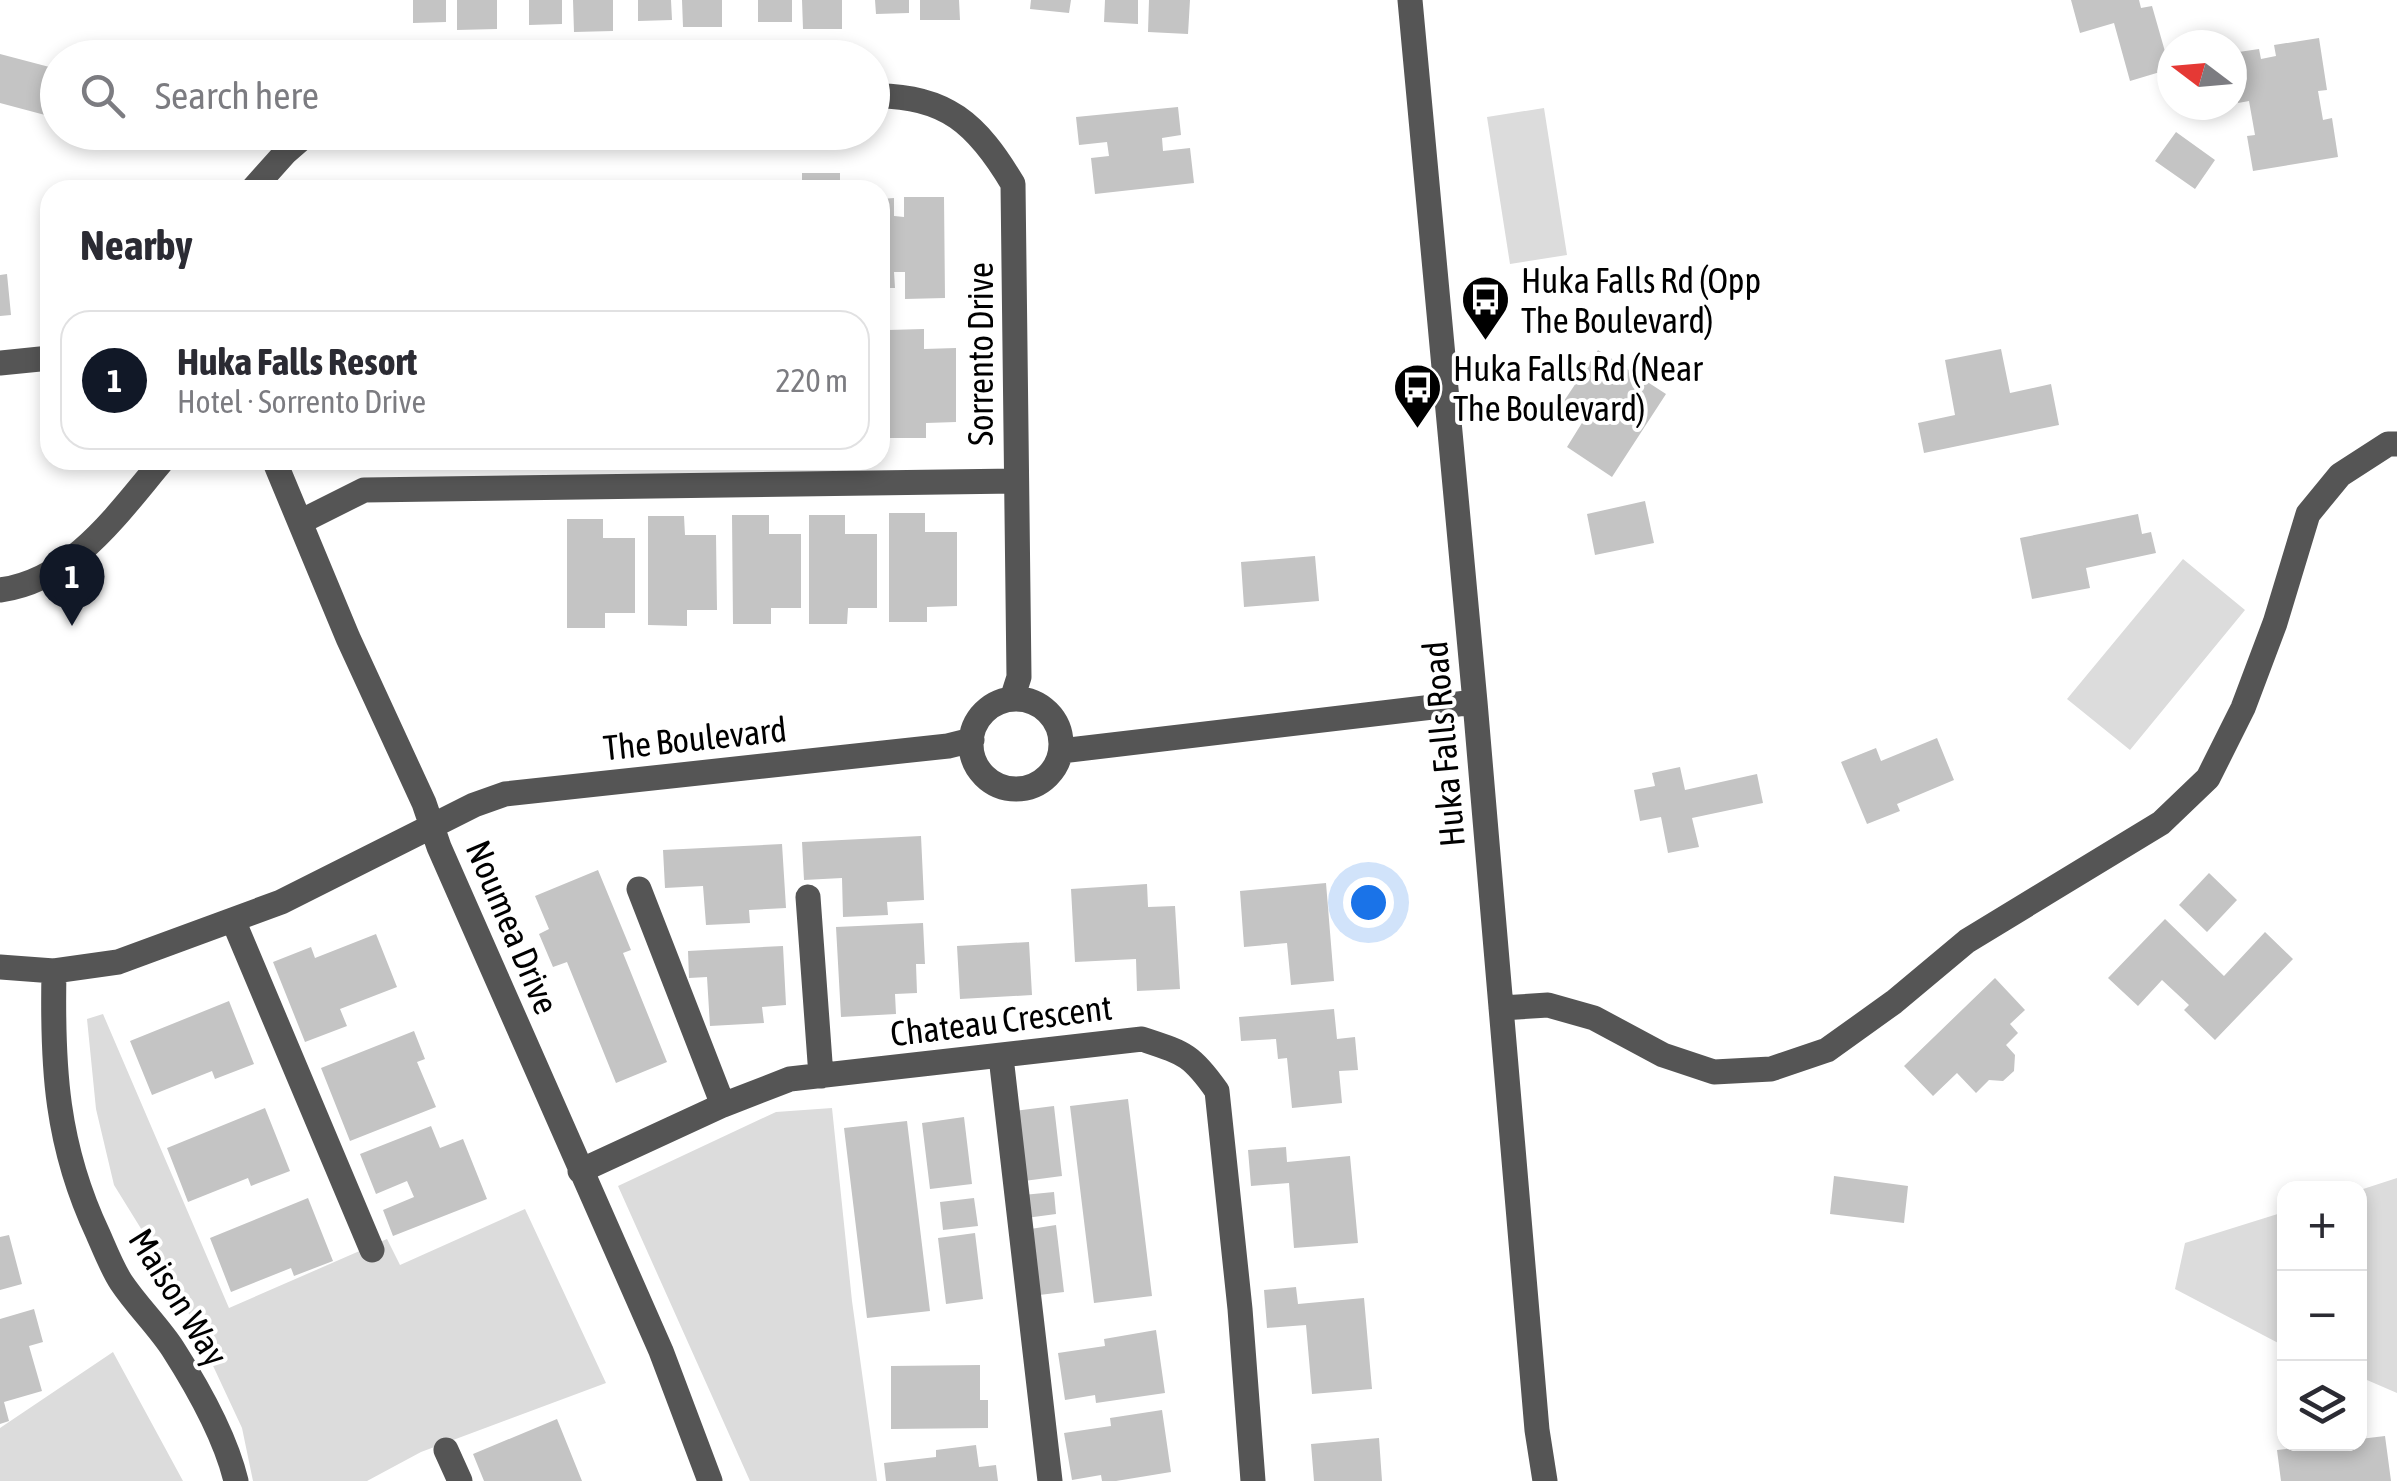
<!DOCTYPE html>
<meta charset="utf-8">
<style>
:root{--surface:#fff;--page:#f2f2f3;--text:#2b2b33;--muted:#7c7c81;--line:#e1e1e2;--accent:#111827}
body{margin:0;font-family:"Asap Condensed",sans-serif;background:var(--page);color:var(--text)}
.controls{position:absolute;right:30px;bottom:30px;display:grid;overflow:hidden;border-radius:20px;box-shadow:0 5px 15px #0003}
.controls button{width:90px;height:90px;display:grid;place-items:center;padding:0;border:0;border-bottom:2px solid var(--line);background:var(--surface);color:var(--text);font:50px sans-serif}
.compass{position:absolute;left:2157px;top:30px;width:90px;height:90px;border-radius:50%;background:var(--surface);box-shadow:0 5px 15px #0003;rotate:286deg}
.you{position:absolute;left:1368px;top:902px;width:35px;height:35px;margin:-25px;border:8px solid #fff;border-radius:50%;background:#1a73e8;box-shadow:0 0 0 15px #1a73e833}
.badge{display:grid;place-items:center;width:65px;height:65px;border-radius:50%;background:var(--accent);color:#fff;font-size:32px;font-weight:700}
.pin{position:absolute;translate:-50% -82px;filter:drop-shadow(0 2px 5px #0008)}
.pin::after{content:'';position:absolute;top:52px;width:35px;height:30px;background:inherit;clip-path:polygon(0 0,100% 0,50% 100%)}
.list{margin:0;padding:0;list-style:none}
h2{display:flex;justify-content:space-between;align-items:center;height:130px;margin:0;padding:0 40px;font-size:42px}
h2 small{font-size:32px;font-weight:400;color:var(--muted)}
.list li{display:grid;grid-template-columns:65px 1fr auto;gap:30px;align-items:center;box-sizing:border-box;height:140px;margin:0 20px 20px;padding:0 20px;border:2px solid var(--line);border-radius:30px}
.list b{display:block;font-size:38px;white-space:nowrap}
.list p{margin:0;font-size:32px;white-space:nowrap;color:var(--muted)}
.list em{font-size:32px;font-style:normal;color:var(--muted)}
.icon{flex:none;width:55px;height:55px;fill:none;stroke:currentColor;stroke-width:2;stroke-linecap:round;stroke-linejoin:round}
.map{position:relative;flex:none;width:2397px;height:1481px;overflow:hidden}
.search{position:absolute;background:var(--surface);box-shadow:0 5px 15px #0003;left:40px;top:40px;width:850px;height:110px;display:flex;align-items:center;gap:25px;box-sizing:border-box;padding:0 35px;border-radius:55px;color:var(--muted);font-size:38px}
.panel{position:absolute;background:var(--surface);box-shadow:0 5px 15px #0003;left:40px;top:180px;width:850px;height:290px;border-radius:30px}
.map>svg:first-child{display:block}
</style>
<div class="map">
<svg width="2397" height="1481" viewBox="0 0 2397 1481">
<rect width="100%" height="100%" fill="#fff"/>
<!-- green -->
<path fill="#dcdcdc" d="M1544,108L1567,255L1510,264L1487,117Z
M2183,559L2245,610L2130,750L2067,699Z
M103,1014L229,1308L387,1239L400,1265L525,1209L606,1383L421,1452L367,1481H253L242,1428L174,1282L114,1185L96,1109L87,1019Z
M832,1108L852,1301L877,1481H750L618,1186L776,1112Z
M2397,1178V1393L2360,1377V1190Z
M2284,1212V1346L2175,1289L2185,1243Z
M113,1352L183,1481H0V1428Z"/>
<!-- building -->
<path fill="#c4c4c4" d="M413,0H446V22L413,23Z
M457,0H497V29L457,30Z
M529,0H562V24L529,25Z
M573,0H613V31L574,32Z
M638,0H671L672,20L638,21Z
M682,0H722V27H683Z
M758,0H792V22H758Z
M802,0H842V29H803Z
M875,0H909V13L876,14Z
M920,0H959L960,20H920Z
M1031,0H1071L1069,13L1030,9Z
M1105,0H1138V24L1104,22Z
M1149,0H1190L1188,34L1148,32Z
M2071,0H2139L2141,8L2152,6L2170,69L2130,81L2114,23L2080,33Z
M2319,38L2327,90L2318,91L2323,120L2332,118L2338,157L2253,171L2247,136L2255,135L2249,101L2238,103L2232,53L2259,49L2261,59L2276,56L2274,45Z
M0,54L57,69L45,115L0,103Z
M1178,107L1181,135L1162,138L1163,151L1190,148L1194,183L1095,194L1091,158L1109,156L1107,142L1079,145L1076,117Z
M2176,132L2215,160L2195,189L2155,161Z
M802,173H840V190H802Z
M904,197H944L945,298L905,299V272H894L895,288H880V199L894,198V216L904,217Z
M7,274L11,315L0,316V275Z
M924,329V349L956,348V422L926,423V438H888V330Z
M2001,349L2010,393L2051,384L2059,425L1924,453L1918,423L1955,415L1945,360Z
M1598,350L1666,394L1612,477L1567,447L1585,418L1562,404Z
M1645,501L1654,543L1595,555L1587,514Z
M889,513H925V532H957V606L927,607V622H889Z
M2138,514L2142,534L2151,532L2156,553L2086,568L2090,588L2032,599L2020,538Z
M732,515H769V534H801V608H771V624H733Z
M809,515H845V534H877V608H848L847,624H809Z
M648,516H684L685,535H716L717,610H687V626L648,625Z
M567,519H603V538H635V613H605V628H567Z
M1315,556L1319,601L1244,607L1241,562Z
M1937,738L1954,780L1897,804L1900,811L1867,824L1841,762L1876,748L1881,761Z
M1680,767L1685,790L1757,774L1763,803L1692,818L1699,847L1668,853L1661,817L1640,821L1634,790L1655,786L1652,773Z
M921,836L924,900L887,902L888,915L843,917L842,878L804,880L802,842Z
M782,844L786,908L749,910L750,923L706,925L703,886L665,888L663,850Z
M598,870L631,950L623,953L667,1062L616,1083L567,962L553,967L539,934L549,929L535,896Z
M2209,873L2237,900L2207,932L2179,905Z
M1326,883L1334,981L1291,985L1287,943L1244,947L1240,891Z
M1147,884L1148,907L1175,906L1180,989L1137,991L1136,959L1075,962L1071,889Z
M2165,919L2224,976L2265,932L2293,959L2215,1040L2184,1010L2189,1005L2162,980L2138,1006L2108,978Z
M923,923L925,964H916L917,993L895,994L896,1014L841,1017L836,927Z
M376,934L397,987L340,1009L347,1026L305,1042L273,962L311,947L315,958Z
M1029,942L1032,995L960,999L957,946Z
M783,946L786,1005L762,1007L764,1023L710,1026L707,977L689,978L688,951Z
M1995,978L2025,1010L2010,1024L2018,1033L2006,1045L2015,1055L2014,1071L2003,1081L1989,1080L1976,1093L1957,1073L1933,1096L1904,1066Z
M229,1001L254,1064L215,1079L212,1071L152,1095L130,1041Z
M1334,1009L1337,1039L1355,1037L1358,1070L1339,1071L1342,1103L1292,1108L1287,1058L1278,1059L1276,1039L1241,1041L1239,1017Z
M414,1031L425,1059L417,1062L436,1107L350,1141L321,1068Z
M1128,1099L1152,1296L1094,1303L1070,1106Z
M1054,1106L1062,1176L1024,1181L1015,1111Z
M265,1108L290,1171L251,1186L248,1178L188,1202L167,1148Z
M964,1117L972,1184L930,1189L922,1123Z
M907,1121L930,1311L867,1318L844,1128Z
M431,1126L440,1148L463,1139L487,1199L393,1236L383,1210L414,1197L407,1181L376,1194L360,1154Z
M1286,1147L1287,1162L1350,1156L1358,1243L1294,1248L1289,1183L1251,1186L1248,1150Z
M1834,1176L1908,1186L1904,1223L1830,1214Z
M1054,1192L1056,1214L1026,1218L1023,1195Z
M308,1198L333,1261L294,1276L291,1268L231,1292L210,1238Z
M974,1198L978,1226L943,1230L940,1202Z
M1056,1225L1064,1292L1031,1296L1024,1230Z
M975,1233L983,1299L946,1304L938,1238Z
M9,1235L22,1284L0,1290V1237Z
M1296,1287L1298,1304L1364,1298L1372,1389L1312,1394L1306,1325L1267,1328L1264,1290Z
M34,1309L43,1342L29,1346L42,1391L4,1402L9,1421L0,1424V1319Z
M1156,1330L1165,1393L1096,1403L1095,1395L1065,1400L1058,1353L1105,1346L1104,1339Z
M980,1365V1400H988V1428L891,1429V1366Z
M1162,1410L1171,1472L1116,1481H1102L1101,1475L1072,1480L1064,1433L1111,1426L1110,1418Z
M557,1419L582,1481H484L473,1454Z
M2385,1436L2391,1481H2281L2277,1450L2328,1444H2360V1439Z
M1379,1438L1382,1481H1314L1311,1444Z
M976,1445L979,1467L996,1465L998,1481H886L884,1463L936,1457V1450Z"/>
<g fill="none" stroke-linecap="round" stroke-linejoin="round">
<!-- minor -->
<path stroke="#555" stroke-width="25" d="M1410,0L1475,702L1537,1430L1545,1481
M872,96C946,94 978,125 1013,184L1019,677L1012,699
M252,190L286,152L309,132
M0,363L50,358
M274,460L348,638L424,803L439,847L661,1351L710,1481
M300,522L364,490L1016,481
M0,590C73,580 118,513 163,460
M971 744a45 45 0 1 1 90 0a45 45 0 1 1-90 0Z
M1061,751L1475,702
M639,889L723,1105
M808,897L821,1076
M233,920L372,1250
M0,967L54,971L118,962L281,902L474,805L505,794L948,746L972,740
M54,971C52,1067 56,1145 98,1234C105,1250 112,1268 121,1282C137,1306 158,1326 173,1349C198,1388 225,1435 236,1481
M1501,1008L1548,1005L1594,1018L1663,1055L1714,1072L1771,1069L1827,1050L1894,1002L1967,941L2161,823L2208,778L2243,708L2275,623L2308,514L2340,475L2388,444H2397
M1001,1057L1050,1481
M580,1171L723,1105L790,1079L1142,1039C1184,1053 1191,1054 1217,1091L1240,1309L1253,1481
M446,1450L460,1481"/>
</g>
<!-- icons -->
<defs>
<symbol id="bus-pin" viewBox="-11 -11 22 30"><path d="M0 17L-7.5 6A9.5 9.5 0 1 1 7.5 6Z" fill="#000" stroke="#fff"/><path d="M-5-6H5V4H4V6H2V4H-2V6H-4V4H-5ZM-3.5-4V0h7V-4ZM-3.5 1.2v1.5H-2V1.2ZM2 1.2v1.5H3.5V1.2Z" fill="#fff"/></symbol>
</defs>
<g fill-rule="evenodd">
<use href="#bus-pin" x="1458" y="272" width="55" height="75"/>
<use href="#bus-pin" x="1390" y="360" width="55" height="75"/>
</g>
<g text-anchor="middle" dominant-baseline="central" stroke-width="8" stroke-linejoin="round" paint-order="stroke">
<!-- poi labels -->
<g font-size="35" fill="#000" stroke="#fff" text-anchor="start">
<text x="1521" y="280">Huka Falls Rd (Opp<tspan x="1521" dy="40">The Boulevard)</tspan></text>
<text x="1453" y="368">Huka Falls Rd (Near<tspan x="1453" dy="40">The Boulevard)</tspan></text>
</g>
<!-- street labels -->
<g font-size="35" fill="#000" stroke="#fff">
<text transform="translate(980 354) rotate(-90)">Sorrento Drive</text>
<text transform="translate(695 738) rotate(-6)">The Boulevard</text>
<text transform="translate(1443 744) rotate(-95)">Huka Falls Road</text>
<text transform="translate(513 927) rotate(67)">Noumea Drive</text>
<text transform="translate(1001 1020) rotate(-7)">Chateau Crescent</text>
<text transform="translate(179 1297) rotate(58)">Maison Way</text>
</g>
</g>
</svg>
<div class="controls">
<button>+</button>
<button>−</button>
<button><svg class="icon" aria-label="layers" viewBox="0 0 24 24"><path d="M12 4l9 5-9 5-9-5zM3 14l9 5 9-5"/></svg></button>
</div>
<svg class="compass" viewBox="-18 -18 36 36"><path d="M0-13l5 13h-10z" fill="#e53935"/><path d="M0 13l5-13h-10z" fill="#7c7c81"/></svg>
<div class="you"></div>
<div class="pin badge" style="left:72px;top:626px">1</div>
<div class="search"><svg class="icon" aria-label="search" viewBox="0 0 24 24"><circle cx="10" cy="10" r="6"/><path d="M15 15l6 6"/></svg>Search here</div>
<section class="panel">
<h2>Nearby<small></small></h2>
<ul class="list">
<li><span class="badge">1</span><div><b>Huka Falls Resort</b><p>Hotel · Sorrento Drive</p></div><em>220 m</em></li>
</ul>
</section>
</div>
